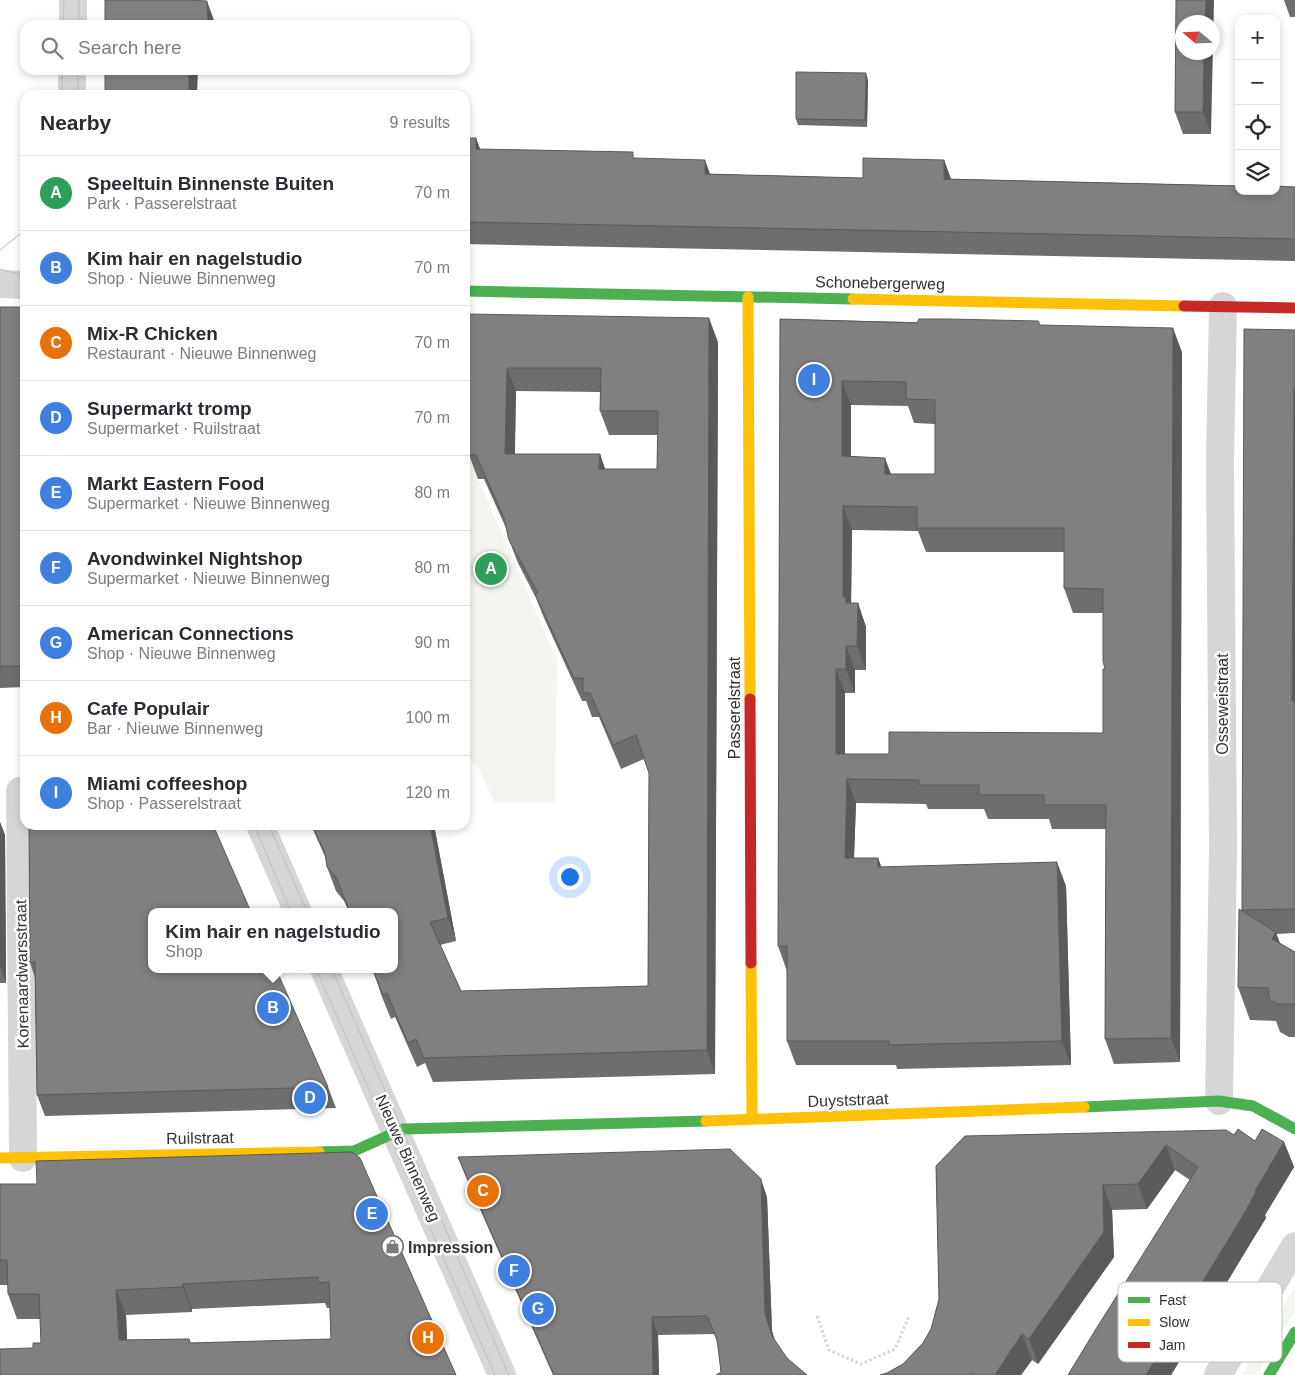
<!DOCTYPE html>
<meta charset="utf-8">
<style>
:root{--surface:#fff;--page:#f7f7f7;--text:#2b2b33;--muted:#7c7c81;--line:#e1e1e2;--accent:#7a7a7a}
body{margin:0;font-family:Helvetica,sans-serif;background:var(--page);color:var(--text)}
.controls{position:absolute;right:15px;top:15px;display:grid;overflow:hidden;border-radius:10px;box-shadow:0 2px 8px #0003}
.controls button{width:45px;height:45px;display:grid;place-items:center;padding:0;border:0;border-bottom:1px solid var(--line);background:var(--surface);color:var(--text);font:25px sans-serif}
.compass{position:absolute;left:1175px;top:15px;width:45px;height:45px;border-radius:50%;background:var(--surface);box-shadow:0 2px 8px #0003;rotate:289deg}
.you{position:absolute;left:569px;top:876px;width:18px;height:18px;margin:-12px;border:4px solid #fff;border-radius:50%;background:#1a73e8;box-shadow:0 0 0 8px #1a73e833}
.badge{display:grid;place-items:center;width:32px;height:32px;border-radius:50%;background:var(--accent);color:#fff;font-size:16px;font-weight:700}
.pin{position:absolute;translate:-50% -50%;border:2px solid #fff;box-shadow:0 1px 5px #0006}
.popup{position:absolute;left:148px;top:908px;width:250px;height:65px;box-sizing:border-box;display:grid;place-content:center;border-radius:10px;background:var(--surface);filter:drop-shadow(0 1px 4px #0005);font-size:16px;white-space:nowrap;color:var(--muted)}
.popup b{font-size:19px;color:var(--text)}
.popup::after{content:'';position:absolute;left:50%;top:100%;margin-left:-10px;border:10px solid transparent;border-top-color:var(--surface)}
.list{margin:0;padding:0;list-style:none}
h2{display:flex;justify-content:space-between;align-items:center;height:65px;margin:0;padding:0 20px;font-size:21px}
h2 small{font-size:16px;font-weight:400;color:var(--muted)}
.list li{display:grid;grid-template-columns:32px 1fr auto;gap:15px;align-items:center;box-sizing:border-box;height:75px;padding:0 20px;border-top:1px solid var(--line)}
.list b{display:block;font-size:19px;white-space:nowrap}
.list p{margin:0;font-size:16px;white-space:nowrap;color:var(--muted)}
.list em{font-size:16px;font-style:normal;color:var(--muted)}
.icon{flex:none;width:28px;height:28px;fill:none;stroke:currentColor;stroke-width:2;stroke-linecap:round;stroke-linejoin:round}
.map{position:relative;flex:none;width:1295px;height:1375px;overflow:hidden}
.search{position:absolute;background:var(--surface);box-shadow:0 2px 8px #0003;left:20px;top:20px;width:450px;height:55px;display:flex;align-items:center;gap:12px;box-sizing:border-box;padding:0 18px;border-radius:15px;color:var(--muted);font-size:19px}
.panel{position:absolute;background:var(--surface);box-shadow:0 2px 8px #0003;left:20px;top:90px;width:450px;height:740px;border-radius:15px}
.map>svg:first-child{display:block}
</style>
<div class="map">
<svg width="1295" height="1375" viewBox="0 0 1295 1375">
<rect width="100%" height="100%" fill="#fff"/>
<!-- green -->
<path fill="#f3f6ee" d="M465,441H478V479L557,660L555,802H494L478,767L465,755Z
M1295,1286V1311L1257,1375H1242Z"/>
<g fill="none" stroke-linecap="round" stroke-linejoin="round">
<!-- path -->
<path stroke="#d6d6d6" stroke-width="3" stroke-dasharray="2.5 2.5" stroke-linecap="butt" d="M817,1316L829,1350L861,1364L895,1349L909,1316"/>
<!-- street -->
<path stroke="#d6d6d6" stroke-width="28" d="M73,25V0
M72,70V95
M0,284L25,285
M20,791L23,1158
M260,825L298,912
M324,969L502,1375
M1219,1101L1223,847L1220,462L1223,306
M1218,1375L1295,1246"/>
<!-- fast -->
<path stroke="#4caf50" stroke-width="11" d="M465,291L853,299
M1084,1107L1219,1101L1253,1106L1295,1129
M319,1152L354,1151L403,1129L706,1121
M1269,1375L1295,1332"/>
<!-- slow -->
<path stroke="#ffc107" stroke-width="11" d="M748,297L750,699
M853,299L1184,306
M751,963L752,1119
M706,1121L1084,1107
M0,1158L319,1152"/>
<!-- jam -->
<path stroke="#c62828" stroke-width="11" d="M1184,306L1295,308
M750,699L751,963"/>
<!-- tram -->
<path stroke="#bebebe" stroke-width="1" d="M63,25L64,0
M79,25V0
M62,95V70
M78,95V70
M0,250L25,230
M0,269L25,276
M254,825L291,912
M269,825L307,912
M316,969L495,1375
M332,969L509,1375"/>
</g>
<!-- wall -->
<path fill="#6e6e6e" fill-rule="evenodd" d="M1176,0L1211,134H1183L1175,112Z
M1284,0H1295V17H1290Z
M868,80L867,127L798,125L796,119Z
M465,138H476L480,149L635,158L710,174L863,178L944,160L951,179L1295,187V261L465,244Z
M0,307H25V687L0,688Z
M465,314L718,342L715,1074L433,1082L425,1063L417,1067L395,1017L391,1019L382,997L374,973L376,972L374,969H394V912H349L344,901L336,891L327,867L326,859L311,825H434L456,941L440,945L461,991L648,986L649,773L644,759L621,769L599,717H592L586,701H582L544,618L536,598L518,563L509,540L506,528L484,479H478L469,455V441H465ZM516,391L600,392V411L609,435H658L657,469H605L600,454H515Z
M780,319L1040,325L1182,352L1180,1062L1114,1064L1105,1039L1106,829H1052L1049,819H988L984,809H928L926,804L856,803L854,858H878L881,867L1066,886L1071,1065L897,1069L896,1065H796L787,1041V971L778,946ZM851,405L908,406L914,423L935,424V474H892L851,456ZM852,530L918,531L926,552H1064V588L1073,613H1103L1105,669L1103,733L889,754H845V693H855V670H866V627L858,603H851Z
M1295,330V933L1276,934L1280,943L1295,952V1037H1289L1280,1032L1276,1021L1250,1020L1238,987L1242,910Z
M0,822L5,835L6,983H0Z
M29,825L328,1087L336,1108L45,1116L37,1095L35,978L30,962Z
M1234,1135L1255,1141L1284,1142L1294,1167L1265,1215L1266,1218L1253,1239L1171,1375H1068L1190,1180L1175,1170L1147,1209L1112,1210L1114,1257L1038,1364L1032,1360L1021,1375H880L887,1373L903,1364L923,1343L931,1329L939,1299L936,1166Z
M352,1152L456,1375L33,1348L41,1343L40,1319H17L8,1294V1285H0V1184H37ZM325,1303L327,1308H330L331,1339L191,1343L189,1339L127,1340L126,1315L192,1312V1309Z
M458,1157L767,1197L772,1331L774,1339L721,1372L718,1344L714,1334L658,1335L659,1375H553L465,1175Z"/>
<!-- shaded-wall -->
<path fill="#5a5a5a" d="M1206,0H1214L1211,134L1203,112L1204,52H1212V22H1205Z
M207,1L215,23V25H208Z
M189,70H198L197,95H189Z
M866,73L868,80L867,127L865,120Z
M476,138L484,160L476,149Z
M705,160L713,182L705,174Z
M944,160L952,182L944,179Z
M709,318L718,342L715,1074L707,1050Z
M1173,328L1182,352L1180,1062L1171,1038Z
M507,368L516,391L514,478L505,454Z
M842,381L851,405V480L842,456Z
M1294,387L1295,391V709L1292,701Z
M600,454L608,478L599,469Z
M885,458L894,482L885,474Z
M843,506L852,530L851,610L843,597Z
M858,603L866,627V670L857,646Z
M846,646L855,670V693L846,669Z
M836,669L845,693V779L836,754Z
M847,779L856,803L853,882L845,858Z
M0,822L5,835L6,983L0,966Z
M430,825H434L456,941L448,918Z
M878,858L887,882L878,867Z
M1057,862L1066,886L1071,1065L1062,1041Z
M1276,932L1287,965L1272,939Z
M1284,1142L1294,1167L1265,1215L1266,1218L1253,1239L1171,1375H1146Z
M1166,1145L1175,1170L1147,1209L1138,1184Z
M761,1179L767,1197L772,1331L779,1354L772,1336L765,1313Z
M1103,1185L1112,1210L1114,1257L1038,1364L1029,1339Z
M183,1284L192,1309V1312L183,1287Z
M116,1290L126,1315L128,1365L119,1340Z
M652,1317L658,1335L659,1375H653Z
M1022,1334L1032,1360L1021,1375H995Z"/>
<!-- building -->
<path fill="#808080" stroke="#5a5a5a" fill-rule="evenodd" d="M105,0H189L207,1L208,25H105Z
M1176,0H1206L1205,22H1182V52H1204L1203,112H1175Z
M105,70H189V95H105Z
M796,72L866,73L865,120L796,119Z
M465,138H476V149L633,152V158L705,160V174L863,178V158L944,160V179L1239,186V191H1276V186L1295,187V239L465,222Z
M0,307H25V666H0Z
M465,314L709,318L707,1050L424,1058L416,1039L408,1043L387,993L383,995L374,973L378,971L377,969H394V912H350L336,877L327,867L325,853L312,825H430L448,918L430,922L461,991L648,986L649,773L636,735L613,745L590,693H583V678H574L535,594L538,593L509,540L504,518L476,455H469V417H465ZM507,368H601L600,411H658L657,469H599L600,454H505Z
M780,319L917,323L919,319H948L1038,321L1040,325L1173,328L1171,1038L1105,1039L1106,805H1044V795H979V785H919V780L847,779L845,858H878V867L1057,862L1062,1041L889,1045V1041H787V946H778ZM842,381L906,382V399L935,400V474H885V458L842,456ZM843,506L917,507V528H1064V588L1103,589V661L1105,669H1103V733L889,732V754H836V669H846V646H857L858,603H846V597H843Z
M1244,329L1295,330V387H1294L1292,701H1295V909L1242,910Z
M29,825H213L251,912H152V969H276L328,1087L37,1095L35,962H30Z
M1239,909L1276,932L1272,939L1295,952V1004H1277L1269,999L1268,988L1238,987Z
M1238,1129L1255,1141L1262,1129L1284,1142L1255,1191L1256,1192L1244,1214L1146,1375H1068L1096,1329L1198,1167L1166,1145L1138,1184L1103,1185L1104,1232L1029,1339L1022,1334L995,1375H974L972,1373L970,1375H880L887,1373L903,1364L923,1343L931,1329L939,1299L936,1166L965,1136L1226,1130L1234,1135Z
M730,1149L761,1179L765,1313L772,1336L787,1358L807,1375H716L721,1372L717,1339L707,1316L652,1317L653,1375H554L458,1157Z
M352,1152L360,1158L456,1375H0V1349L33,1348V1343H41L39,1294H8L7,1260H0V1184H37L36,1161ZM318,1277V1283L329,1282L331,1339L190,1343L189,1339L119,1340L116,1290L183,1287V1284Z"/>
<!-- icons -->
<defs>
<symbol id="shop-ring" viewBox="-11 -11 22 22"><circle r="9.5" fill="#fff" stroke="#7a7a7a" stroke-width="1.5"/><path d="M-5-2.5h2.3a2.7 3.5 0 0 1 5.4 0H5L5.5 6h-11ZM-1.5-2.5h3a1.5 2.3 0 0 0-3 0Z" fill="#7a7a7a"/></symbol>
</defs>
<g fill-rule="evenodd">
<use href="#shop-ring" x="380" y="1234" width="25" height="25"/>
</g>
<g text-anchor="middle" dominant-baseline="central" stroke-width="5" stroke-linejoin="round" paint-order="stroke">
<!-- street labels -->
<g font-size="16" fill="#323232" stroke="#fff">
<text transform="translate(880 283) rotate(1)">Schonebergerweg</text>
<text transform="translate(1222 704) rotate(-90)">Osseweistraat</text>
<text transform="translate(734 708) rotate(-90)">Passerelstraat</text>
<text transform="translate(22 974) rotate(-91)">Korenaardwarsstraat</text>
<text transform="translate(848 1100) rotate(-2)">Duyststraat</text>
<text transform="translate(200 1138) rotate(-1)">Ruilstraat</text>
<text transform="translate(408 1158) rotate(66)">Nieuwe Binnenweg</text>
</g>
<!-- poi labels -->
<g font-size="16" font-weight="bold" fill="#323232" stroke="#fff" text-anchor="start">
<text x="408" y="1247">Impression</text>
</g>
</g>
<!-- legend -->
<rect x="1118" y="1282" width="164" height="80" rx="8" fill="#fff" stroke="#c2c2c2" stroke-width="1"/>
<rect x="1128" y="1297" width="22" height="6" fill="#4caf50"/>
<rect x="1128" y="1319" width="22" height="7" fill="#ffc107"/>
<rect x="1128" y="1342" width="22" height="6" fill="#c62828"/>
<g font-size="14" fill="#323232">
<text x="1159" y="1305">Fast</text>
<text x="1159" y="1327">Slow</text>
<text x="1159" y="1350">Jam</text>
</g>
</svg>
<div class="controls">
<button>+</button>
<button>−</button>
<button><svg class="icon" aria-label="locate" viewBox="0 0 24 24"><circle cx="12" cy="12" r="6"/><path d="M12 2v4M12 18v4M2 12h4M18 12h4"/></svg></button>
<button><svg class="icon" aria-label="layers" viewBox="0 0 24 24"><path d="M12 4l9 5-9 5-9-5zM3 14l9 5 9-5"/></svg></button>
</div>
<svg class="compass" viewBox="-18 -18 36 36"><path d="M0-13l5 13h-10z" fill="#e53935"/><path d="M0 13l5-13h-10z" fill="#7c7c81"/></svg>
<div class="you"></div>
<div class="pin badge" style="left:491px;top:569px;background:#2e9e5b">A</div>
<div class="pin badge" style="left:273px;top:1008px;background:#3f7fe0">B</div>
<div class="popup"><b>Kim hair en nagelstudio</b>Shop</div>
<div class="pin badge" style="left:483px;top:1191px;background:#e8710a">C</div>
<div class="pin badge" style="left:310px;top:1098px;background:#3f7fe0">D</div>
<div class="pin badge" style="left:372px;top:1214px;background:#3f7fe0">E</div>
<div class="pin badge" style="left:514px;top:1271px;background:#3f7fe0">F</div>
<div class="pin badge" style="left:538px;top:1309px;background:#3f7fe0">G</div>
<div class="pin badge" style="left:428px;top:1338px;background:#e8710a">H</div>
<div class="pin badge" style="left:814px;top:380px;background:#3f7fe0">I</div>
<div class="search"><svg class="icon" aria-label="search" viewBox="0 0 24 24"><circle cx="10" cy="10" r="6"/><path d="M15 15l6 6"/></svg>Search here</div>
<section class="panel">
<h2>Nearby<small>9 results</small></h2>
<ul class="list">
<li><span class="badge" style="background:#2e9e5b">A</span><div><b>Speeltuin Binnenste Buiten</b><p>Park · Passerelstraat</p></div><em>70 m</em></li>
<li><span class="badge" style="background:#3f7fe0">B</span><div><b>Kim hair en nagelstudio</b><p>Shop · Nieuwe Binnenweg</p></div><em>70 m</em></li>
<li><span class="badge" style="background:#e8710a">C</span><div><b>Mix-R Chicken</b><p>Restaurant · Nieuwe Binnenweg</p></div><em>70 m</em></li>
<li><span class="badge" style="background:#3f7fe0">D</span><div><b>Supermarkt tromp</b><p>Supermarket · Ruilstraat</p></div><em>70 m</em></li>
<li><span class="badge" style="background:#3f7fe0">E</span><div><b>Markt Eastern Food</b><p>Supermarket · Nieuwe Binnenweg</p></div><em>80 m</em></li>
<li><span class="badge" style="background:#3f7fe0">F</span><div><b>Avondwinkel Nightshop</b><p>Supermarket · Nieuwe Binnenweg</p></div><em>80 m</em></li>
<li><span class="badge" style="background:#3f7fe0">G</span><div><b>American Connections</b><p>Shop · Nieuwe Binnenweg</p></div><em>90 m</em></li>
<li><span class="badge" style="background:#e8710a">H</span><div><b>Cafe Populair</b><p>Bar · Nieuwe Binnenweg</p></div><em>100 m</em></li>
<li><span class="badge" style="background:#3f7fe0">I</span><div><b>Miami coffeeshop</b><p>Shop · Passerelstraat</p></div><em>120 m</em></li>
</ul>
</section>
</div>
